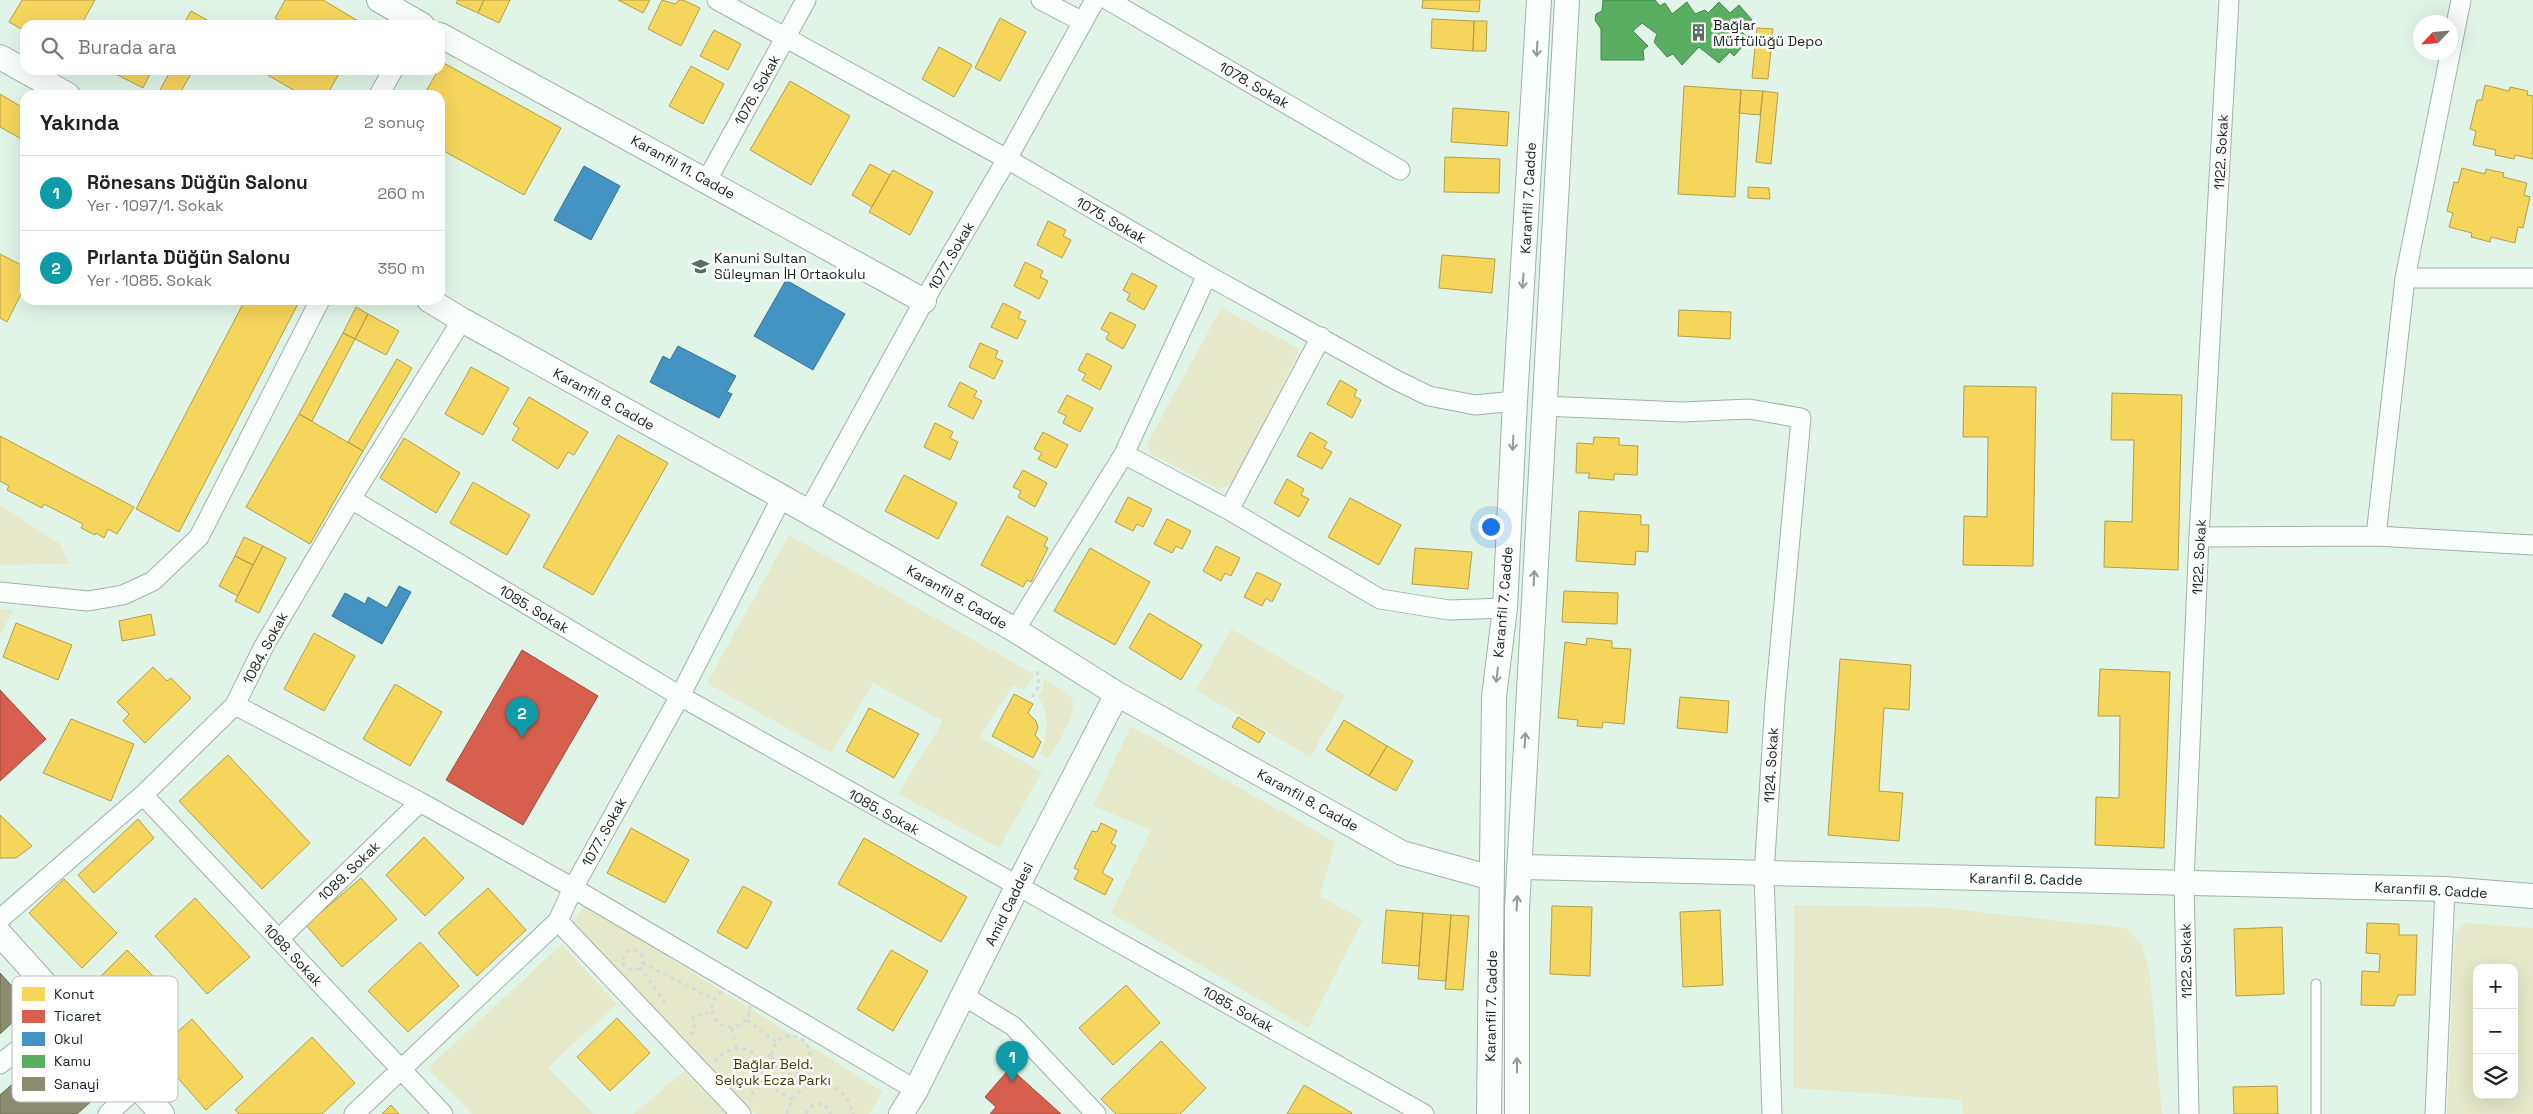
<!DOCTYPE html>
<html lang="tr">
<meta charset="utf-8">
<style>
:root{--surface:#fff;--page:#f6f6f6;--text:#222;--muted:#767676;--line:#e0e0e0;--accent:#0f766e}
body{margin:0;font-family:"Space Grotesk",sans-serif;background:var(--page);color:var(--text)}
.controls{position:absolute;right:15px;bottom:15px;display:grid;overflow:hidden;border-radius:10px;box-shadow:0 5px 20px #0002}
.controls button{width:45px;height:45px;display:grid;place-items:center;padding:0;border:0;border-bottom:1px solid var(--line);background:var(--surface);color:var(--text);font:25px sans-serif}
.compass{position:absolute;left:2413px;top:15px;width:45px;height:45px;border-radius:50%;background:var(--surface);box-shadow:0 5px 20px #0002;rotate:244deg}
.you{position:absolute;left:1490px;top:526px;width:18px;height:18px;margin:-12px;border:4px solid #fff;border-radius:50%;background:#1a73e8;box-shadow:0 0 0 8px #1a73e833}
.badge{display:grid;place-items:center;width:32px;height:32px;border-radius:50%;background:var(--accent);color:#fff;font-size:16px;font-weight:700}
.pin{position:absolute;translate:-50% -41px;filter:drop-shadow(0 1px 2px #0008)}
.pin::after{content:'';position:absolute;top:26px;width:18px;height:15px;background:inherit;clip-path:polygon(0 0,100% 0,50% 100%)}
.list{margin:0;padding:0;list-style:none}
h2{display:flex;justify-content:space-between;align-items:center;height:65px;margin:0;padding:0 20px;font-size:21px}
h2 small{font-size:16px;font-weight:400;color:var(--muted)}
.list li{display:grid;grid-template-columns:32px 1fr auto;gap:15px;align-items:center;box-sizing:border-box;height:75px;padding:0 20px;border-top:1px solid var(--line)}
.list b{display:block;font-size:19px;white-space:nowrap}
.list p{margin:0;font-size:16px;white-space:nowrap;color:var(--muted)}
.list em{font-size:16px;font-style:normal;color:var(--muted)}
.icon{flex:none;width:28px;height:28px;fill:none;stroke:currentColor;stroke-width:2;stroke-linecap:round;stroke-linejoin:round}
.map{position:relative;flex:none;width:2533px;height:1114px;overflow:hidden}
.search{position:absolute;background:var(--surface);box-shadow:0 5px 20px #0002;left:20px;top:20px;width:425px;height:55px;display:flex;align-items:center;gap:12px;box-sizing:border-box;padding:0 18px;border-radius:15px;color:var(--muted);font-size:19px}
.panel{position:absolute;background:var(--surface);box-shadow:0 5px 20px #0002;left:20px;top:90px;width:425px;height:215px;border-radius:15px}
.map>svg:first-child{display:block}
</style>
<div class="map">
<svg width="2533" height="1114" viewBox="0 0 2533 1114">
<rect width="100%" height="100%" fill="#e0f5e8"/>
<!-- green -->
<path fill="#e6e8ca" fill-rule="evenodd" d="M1221,308L1300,349L1235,482L1219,489L1151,454L1147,444Z
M0,505L60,544L69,564L0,565Z
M789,535L1035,675L1024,690L1013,685L979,737L1042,772L999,848L898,794L943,721L873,683L831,753L707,683Z
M0,609L13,610L0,635Z
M1231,629L1345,696L1310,757L1196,690Z
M1044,680C1051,684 1065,690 1071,697C1081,711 1055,746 1048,759L1040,754C1049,732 1050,717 1038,696L1043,689Z
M1131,726L1335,842L1320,896L1363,920L1308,1028L1111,913L1151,830L1093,806Z
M585,905L883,1092L869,1114H756L572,923Z
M1794,905L1934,907L2126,928L2141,943L2150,973L2162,1114H1963L1961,1100L1793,1088Z
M2465,923L2533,928V1114H2447L2455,933ZM2477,968H2514V1095H2477Z
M562,944L617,1004L548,1067L593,1114H472L431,1072L430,1066Z
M684,1071L726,1114H633Z"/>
<!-- homes -->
<path fill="#f6d55c" stroke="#b29f48" d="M22,0H95L81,25H25V31L9,22Z
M285,0H323L365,25H287L275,18Z
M458,0H484L478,13L456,3Z
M484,0H510L499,23L478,13Z
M618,0H650L643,13Z
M662,0L675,4L679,0H683L700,8L681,46L648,29Z
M1423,0H1480L1479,12L1422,8Z
M191,11L216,25H183Z
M1000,18L1026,32L1000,81L975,68Z
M1432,19L1474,21L1473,51L1431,48Z
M1474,21H1487L1486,51H1473Z
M1757,28L1773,29L1768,79L1752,78Z
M714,30L741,44L728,70L700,56Z
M939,47L972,65L954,97L922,79Z
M442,62L561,128L524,195L440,149V95H424L438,70H440Z
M691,66L724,84L703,124L669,106Z
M108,70H152L143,88Z
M171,70H193L179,95H157Z
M259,70H338L340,72L327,95H302Z
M790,81L850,116L811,185L750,150Z
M2485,85L2509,91L2510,87L2528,91L2527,95L2533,96V159L2515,155L2514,159L2495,155L2496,150L2473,145L2476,131L2470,129L2477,100H2482Z
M1684,86L1741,90L1735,197L1678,194Z
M1741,90L1763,91L1760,115L1739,113Z
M1763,91L1778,93L1771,164L1756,162Z
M0,94L25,109V141L0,127Z
M1453,108L1509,112L1507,146L1451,142Z
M1445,157L1500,159L1499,193L1444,192Z
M870,164L890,175L872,207L852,195Z
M2462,168L2485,174L2486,169L2504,173L2503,177L2527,183L2524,195L2530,197L2523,228L2518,227L2515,243L2491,237L2490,242L2471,237L2472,233L2449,227L2453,213L2447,211L2454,182L2458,183Z
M893,170L933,192L910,235L869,212Z
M1748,187L1769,188L1770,199L1748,198Z
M1048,221L1066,230L1063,236L1071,240L1062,258L1037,245Z
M0,254L25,267L21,276L25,278V286L7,322L0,318Z
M1442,255L1495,259L1492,293L1439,288Z
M1025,262L1043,271L1040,277L1048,281L1039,299L1014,286Z
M1132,273L1157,286L1144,310L1127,300L1130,294L1123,290Z
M245,300H300L179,532L136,509Z
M1003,303L1021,312L1018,318L1026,321L1017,339L991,327Z
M356,307L368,314L355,339L343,333Z
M1679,310L1731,312L1730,339L1678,336Z
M1110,312L1136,325L1123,349L1106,339L1109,333L1101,329Z
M368,314L399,331L386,355L355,339Z
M343,333L355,339L312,421L299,414Z
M980,343L998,351L995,358L1003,361L994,379L969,367Z
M1087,353L1112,366L1100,390L1082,380L1086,374L1078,370Z
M397,359L412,368L363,451L348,442Z
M471,367L509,388L483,435L445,414Z
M1340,380L1357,390L1354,396L1361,400L1352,418L1327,404Z
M960,382L977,391L974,397L982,401L973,419L948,406Z
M1964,386L2036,387L2033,566L1963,565L1964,516L1987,517L1988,437H1963Z
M2112,393L2182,395L2178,570L2104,567L2105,521L2132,522L2134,440H2111Z
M1067,395L1093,408L1080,432L1063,423L1066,416L1058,412Z
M529,397L588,432L574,455L568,452L558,469L512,440L519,428L513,424Z
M299,414L363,451L310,544L246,507Z
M935,423L953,432L950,438L958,442L950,460L924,447Z
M1043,432L1068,445L1056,468L1038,459L1042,453L1034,449Z
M1310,432L1327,442L1324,448L1332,452L1322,469L1297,456Z
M618,435L668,463L593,595L543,567Z
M0,436L134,507L117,534L108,529L104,538L96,533L95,535L81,528L83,524L44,504L42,508L7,490L9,486L0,481Z
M1594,437L1619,438V445L1638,446L1637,475L1614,474V480L1588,478L1590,473H1576L1577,443L1593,444Z
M404,438L460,473L436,513L380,478Z
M1023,470L1047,483L1035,507L1018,497L1021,491L1013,487Z
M904,475L957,503L938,539L885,511Z
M1287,479L1304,489L1301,495L1309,499L1299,517L1274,503Z
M473,482L530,515L507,555L450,523Z
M1128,497L1152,509L1143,527L1137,524L1133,531L1115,522Z
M1350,498L1401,525L1379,565L1328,537Z
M1579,511L1641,515V525H1649L1648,552L1636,551L1635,565L1576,561Z
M1007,516L1048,538L1044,546L1048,548L1031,582L1027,580L1023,587L981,565Z
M1167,519L1191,531L1182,549L1176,546L1172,553L1154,544Z
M244,537L263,546L253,565L235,556Z
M263,546L286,558L259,613L235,601Z
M1216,546L1240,558L1231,576L1225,573L1221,581L1203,571Z
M1090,548L1150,582L1115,645L1054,611Z
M1415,548L1472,552L1468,589L1412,584Z
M235,556L253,565L238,596L219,586Z
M1257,572L1281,584L1272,602L1266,598L1262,606L1244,597Z
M1564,591L1618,593L1617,624L1562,622Z
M1149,613L1202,645L1181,680L1129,648Z
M151,614L155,635L122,641L119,621Z
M16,623L72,645L58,680L3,657Z
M314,633L355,656L324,711L284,689Z
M1587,638L1612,641V648L1631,649L1624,724L1603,722L1602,728L1577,726L1578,720L1558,718L1565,642L1586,645Z
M1840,659L1911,665L1909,710L1884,708L1879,791L1903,793L1899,841L1828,835Z
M153,667L167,681L171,678L191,698L145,743L123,721L129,714L117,702Z
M2100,669L2170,672L2164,848L2095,845L2096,797L2119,798L2120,716H2098Z
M395,684L442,712L410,766L363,739Z
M1014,694L1033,704L1028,713L1036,721L1038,728L1035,735L1041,742L1033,758L992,736Z
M1680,697L1729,701L1727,733L1677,728Z
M869,708L919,734L894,778L846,751Z
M1238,717L1265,733L1259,743L1232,727Z
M71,719L134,744L111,801L43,773Z
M1344,720L1387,746L1369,776L1326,750Z
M1387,746L1413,761L1396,791L1369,776Z
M228,755L310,843L262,889L179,801Z
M0,815L32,846L16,858H0Z
M138,819L154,838L94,893L78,875Z
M1101,823L1117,831L1111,843L1116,846L1102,873L1113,879L1105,895L1074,879L1079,870L1074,868L1092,831L1097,832Z
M631,828L689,860L665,903L607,873Z
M424,837L464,878L425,916L386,875Z
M864,838L967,897L941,942L838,884Z
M361,878L397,919L342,967L306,925Z
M64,879L117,933L82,968L29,913Z
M743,886L772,902L747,949L717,932Z
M488,888L526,930L477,976L438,933Z
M195,898L250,957L207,994L155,936Z
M1552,906L1592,907L1590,976L1550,974Z
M1386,910L1423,913L1419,966L1382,963Z
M1720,910L1723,985L1683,987L1680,912Z
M1423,913L1451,915L1446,981L1418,979Z
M1451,915L1469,916L1463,990L1445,989Z
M2367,923L2399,924V935H2417L2415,995H2398L2394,1006L2361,1005L2362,971L2379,972L2380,954L2366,953Z
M2282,927L2284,994L2236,996L2234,929Z
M420,942L459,986L408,1032L368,991Z
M127,950L174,997L141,1030L94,983Z
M891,950L928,971L893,1031L857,1009Z
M1126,985L1160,1023L1113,1065L1079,1028Z
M617,1018L650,1053L610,1091L577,1057Z
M192,1019L243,1077L206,1110L155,1052Z
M312,1037L355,1083L322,1114H239L235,1110Z
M1161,1041L1206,1088L1180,1114H1116L1101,1099Z
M1304,1085L1352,1113L1351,1114H1287Z
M2277,1086L2278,1114H2234L2233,1087Z
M391,1105L399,1114H382Z"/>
<!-- shops -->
<path fill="#d6604d" stroke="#9c4d3e" d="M522,650L598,696L523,825L446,780Z
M0,690L46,739L0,781Z
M1010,1068L1061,1114H990L996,1107L985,1097Z"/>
<!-- schools -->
<path fill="#4393c3" stroke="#357191" d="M584,166L620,186L591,240L554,220Z
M786,280L845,314L813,370L754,336Z
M678,346L736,376L727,392L732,394L719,418L650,382L663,356L670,360Z
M399,586L411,592L382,644L332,616L345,593L365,604L368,597L387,608Z"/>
<!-- public -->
<path fill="#5aae61" stroke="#45844c" d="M1603,0H1655L1660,6L1665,3L1672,14L1687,2L1695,14L1705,10L1708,13L1719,2L1730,13L1739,5L1752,20L1742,32L1749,39L1734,56L1730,52L1719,63L1699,47L1682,65L1673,54L1667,57L1654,42L1657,34L1642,23L1633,31L1648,46L1643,50L1644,60H1601V29L1595,20L1596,14L1602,11Z"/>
<!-- industry -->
<path fill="#8c8c6e" stroke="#686c55" d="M0,973L30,1006L0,1034Z
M62,1040L103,1091L77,1114H0V1095Z"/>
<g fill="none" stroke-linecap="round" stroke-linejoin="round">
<defs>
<path id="service" d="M2316,1114V984"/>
<path id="minor" d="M717,0L1007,159L1207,275L1396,380L1429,396L1475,405L1515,401
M1041,0L1083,22
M1108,0L1400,170
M379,95L393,70
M707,180L806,0
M2405,278H2533
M1543,406L1683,412L1749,409L1801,418L1775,701L1764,874L1772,1114
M1124,454L1229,510L1380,599L1449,610L1505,608
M351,499L680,696L1424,1114
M1229,510L1321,337
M808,512L924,301L1007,159L1095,0
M2376,536L2405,278L2461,0
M2199,537L2376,536L2533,545
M0,592L88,601L123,595L153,581L199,537L320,300
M1015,630L1124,454L1207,275
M235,705L420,802L573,888L916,1090
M143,795L443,1114
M0,919L143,795L235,705L264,646L351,499L462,320
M558,921L741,1114
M279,939L420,802
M964,996L1013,1026L1096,1114
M0,1064L68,1010
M108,1114L137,1087
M354,1114L558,921L573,888L680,696L782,497
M2189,1114L2184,882L2199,537L2229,0
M2435,1114L2445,889"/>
<path id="tertiary" d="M379,0L422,25
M440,35L924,301
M0,57L68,95
M429,300L462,320L782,497L1015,630L1117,694L1402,853L1492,878
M1519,867L2445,889L2533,896
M0,934L162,1114
M901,1114L916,1090L1017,887L1117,694
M1489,1114L1494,697L1505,608L1515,401L1539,0
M1517,1114V909L1567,0"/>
</defs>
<!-- service casing -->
<use href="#service" stroke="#a1b1a8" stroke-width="11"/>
<!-- minor casing -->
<use href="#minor" stroke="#a1b1a8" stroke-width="21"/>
<!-- tertiary casing -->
<use href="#tertiary" stroke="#a1b1a8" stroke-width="26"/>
<!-- path -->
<path stroke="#d4dad6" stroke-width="3" stroke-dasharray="4 4" stroke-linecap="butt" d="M1032,697L1039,686L1037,667
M623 960a10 10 0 1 1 20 0a10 10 0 1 1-20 0Z
M642,963L714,999
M640,967L665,1003
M712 1008a19 19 0 1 1 38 0a19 19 0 1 1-38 0Z
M747,1020L777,1043
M732,1028L736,1047
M690,1034L693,1033L695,1024L693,1017L712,1012
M772 1055a19 19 0 1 1 38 0a19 19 0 1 1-38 0Z
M760,1059L772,1055
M714,1061C750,1025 782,1076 749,1095
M761,1082L792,1099
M787,1114C796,1073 844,1074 853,1114
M806,1114C809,1105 816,1102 825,1105L831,1114"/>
<!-- service -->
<use href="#service" stroke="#fafefc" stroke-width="9"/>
<!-- minor -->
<use href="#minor" stroke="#fafefc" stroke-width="19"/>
<!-- tertiary -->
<use href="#tertiary" stroke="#fafefc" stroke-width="24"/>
</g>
<!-- one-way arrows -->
<defs><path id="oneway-shaft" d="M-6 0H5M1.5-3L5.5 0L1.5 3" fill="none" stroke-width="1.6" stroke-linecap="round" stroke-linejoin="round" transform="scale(1.25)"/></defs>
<g stroke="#939b97">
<use href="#oneway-shaft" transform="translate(1537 49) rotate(93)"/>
<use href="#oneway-shaft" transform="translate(1523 281) rotate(94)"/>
<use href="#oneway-shaft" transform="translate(1513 443) rotate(93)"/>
<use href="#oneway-shaft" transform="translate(1534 578) rotate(-87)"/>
<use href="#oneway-shaft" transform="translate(1497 675) rotate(97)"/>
<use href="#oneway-shaft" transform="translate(1525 740) rotate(-87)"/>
<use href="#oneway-shaft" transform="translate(1517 903) rotate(-87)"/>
<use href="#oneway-shaft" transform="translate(1517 1065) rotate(-90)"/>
</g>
<!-- icons -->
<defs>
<symbol id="building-bare" viewBox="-9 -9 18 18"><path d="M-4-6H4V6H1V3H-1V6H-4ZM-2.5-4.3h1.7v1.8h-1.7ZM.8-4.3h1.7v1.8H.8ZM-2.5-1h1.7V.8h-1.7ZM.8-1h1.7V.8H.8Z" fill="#5c6c63" stroke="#fff" stroke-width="2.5" paint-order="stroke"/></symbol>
<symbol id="school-bare" viewBox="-9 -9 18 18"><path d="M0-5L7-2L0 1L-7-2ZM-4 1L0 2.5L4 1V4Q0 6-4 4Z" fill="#5c6c63" stroke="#fff" stroke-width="2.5" paint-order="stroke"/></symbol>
</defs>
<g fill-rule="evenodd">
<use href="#building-bare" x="1686" y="20" width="25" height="25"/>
<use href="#school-bare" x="688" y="254" width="25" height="25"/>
</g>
<g text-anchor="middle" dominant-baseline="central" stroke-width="5" stroke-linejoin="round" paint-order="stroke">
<!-- poi labels -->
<g font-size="14" fill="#15221b" stroke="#fff" text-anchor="start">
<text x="1713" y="25">Bağlar<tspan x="1713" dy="16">Müftülüğü Depo</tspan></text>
<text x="714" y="258">Kanuni Sultan<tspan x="714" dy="16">Süleyman İH Ortaokulu</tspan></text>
</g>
<!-- street labels -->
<g font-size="14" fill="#15221b" stroke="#fff">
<text transform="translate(1254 85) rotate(30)">1078. Sokak</text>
<text transform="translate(757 90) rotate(-61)">1076. Sokak</text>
<text transform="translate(2221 152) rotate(-87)">1122. Sokak</text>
<text transform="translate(683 167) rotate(29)">Karanfil 11. Cadde</text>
<text transform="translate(1528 198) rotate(-87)">Karanfil 7. Cadde</text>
<text transform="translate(1111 220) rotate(30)">1075. Sokak</text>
<text transform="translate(951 256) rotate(-60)">1077. Sokak</text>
<text transform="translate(604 399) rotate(29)">Karanfil 8. Cadde</text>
<text transform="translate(2199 557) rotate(-87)">1122. Sokak</text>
<text transform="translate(957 597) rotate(30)">Karanfil 8. Cadde</text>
<text transform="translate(1503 602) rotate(-85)">Karanfil 7. Cadde</text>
<text transform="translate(534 609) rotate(31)">1085. Sokak</text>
<text transform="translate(265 648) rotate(-62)">1084. Sokak</text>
<text transform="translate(1771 765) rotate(-87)">1124. Sokak</text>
<text transform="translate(1308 800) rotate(29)">Karanfil 8. Cadde</text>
<text transform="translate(884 812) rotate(29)">1085. Sokak</text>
<text transform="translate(604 832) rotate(-61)">1077. Sokak</text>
<text transform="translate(349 871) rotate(-44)">1089. Sokak</text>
<text transform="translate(2026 879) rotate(1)">Karanfil 8. Cadde</text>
<text transform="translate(2431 890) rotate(3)">Karanfil 8. Cadde</text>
<text transform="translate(1009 904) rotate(-64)">Amid Caddesi</text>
<text transform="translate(293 955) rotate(47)">1088. Sokak</text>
<text transform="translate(2186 961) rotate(-91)">1122. Sokak</text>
<text transform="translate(1491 1006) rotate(-89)">Karanfil 7. Cadde</text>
<text transform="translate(1238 1009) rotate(29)">1085. Sokak</text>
</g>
<!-- park labels -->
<g font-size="14" fill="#483a00" stroke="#fff">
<text x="773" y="1064">Bağlar Beld.<tspan x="773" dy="16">Selçuk Ecza Parkı</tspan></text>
</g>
</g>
<!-- legend -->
<rect x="12" y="976" width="166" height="126" rx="8" fill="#fff" stroke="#b9bdbb" stroke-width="1"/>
<rect x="22" y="987" width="23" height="14" fill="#f6d55c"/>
<rect x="22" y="1010" width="23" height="13" fill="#d6604d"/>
<rect x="22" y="1032" width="23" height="14" fill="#4393c3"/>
<rect x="22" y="1055" width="23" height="13" fill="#5aae61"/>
<rect x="22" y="1077" width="23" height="14" fill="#8c8c6e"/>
<g font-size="14" fill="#15221b">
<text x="54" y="999">Konut</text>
<text x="54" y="1021">Ticaret</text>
<text x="54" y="1044">Okul</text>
<text x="54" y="1066">Kamu</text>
<text x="54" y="1089">Sanayi</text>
</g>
</svg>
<div class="controls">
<button>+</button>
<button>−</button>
<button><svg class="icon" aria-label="layers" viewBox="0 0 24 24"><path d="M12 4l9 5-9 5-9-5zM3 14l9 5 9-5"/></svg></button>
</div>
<svg class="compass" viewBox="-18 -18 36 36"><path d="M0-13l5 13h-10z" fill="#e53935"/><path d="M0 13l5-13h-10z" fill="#767676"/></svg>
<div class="you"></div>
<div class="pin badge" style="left:1012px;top:1082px;background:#0f9aa8">1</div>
<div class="pin badge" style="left:522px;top:738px;background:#0f9aa8">2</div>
<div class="search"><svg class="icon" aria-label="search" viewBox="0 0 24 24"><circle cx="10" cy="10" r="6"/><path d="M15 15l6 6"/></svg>Burada ara</div>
<section class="panel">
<h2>Yakında<small>2 sonuç</small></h2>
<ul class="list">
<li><span class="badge" style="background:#0f9aa8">1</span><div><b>Rönesans Düğün Salonu</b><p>Yer · 1097/1. Sokak</p></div><em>260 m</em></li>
<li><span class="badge" style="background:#0f9aa8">2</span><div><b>Pırlanta Düğün Salonu</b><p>Yer · 1085. Sokak</p></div><em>350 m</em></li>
</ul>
</section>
</div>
